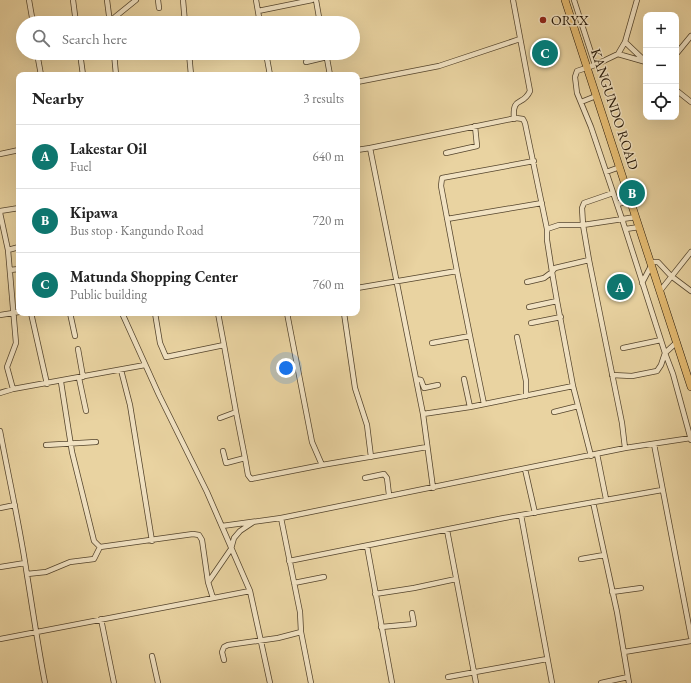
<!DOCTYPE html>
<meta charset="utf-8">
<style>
:root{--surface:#fff;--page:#f2f2f2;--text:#222;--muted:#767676;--line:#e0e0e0;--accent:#0f766e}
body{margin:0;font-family:"EB Garamond",serif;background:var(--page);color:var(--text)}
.controls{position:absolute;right:12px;top:12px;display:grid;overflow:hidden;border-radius:8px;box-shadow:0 4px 16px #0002}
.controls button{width:36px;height:36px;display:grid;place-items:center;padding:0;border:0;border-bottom:1px solid var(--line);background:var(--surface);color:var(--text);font:20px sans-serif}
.you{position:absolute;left:286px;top:368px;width:14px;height:14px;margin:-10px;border:3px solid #fff;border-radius:50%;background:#1a73e8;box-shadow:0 0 0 6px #1a73e833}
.badge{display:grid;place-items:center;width:26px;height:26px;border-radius:50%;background:var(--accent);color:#fff;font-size:13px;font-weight:700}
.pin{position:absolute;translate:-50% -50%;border:2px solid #fff;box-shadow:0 1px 4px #0006}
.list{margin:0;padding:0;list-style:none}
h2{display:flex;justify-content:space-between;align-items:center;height:52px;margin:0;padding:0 16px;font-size:17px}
h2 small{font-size:13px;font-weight:400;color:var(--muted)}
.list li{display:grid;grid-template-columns:26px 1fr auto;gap:12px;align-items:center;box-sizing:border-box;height:64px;padding:0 16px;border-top:1px solid var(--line)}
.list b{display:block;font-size:15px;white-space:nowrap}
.list p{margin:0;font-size:13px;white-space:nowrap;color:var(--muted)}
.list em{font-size:13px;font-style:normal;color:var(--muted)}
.icon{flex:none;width:22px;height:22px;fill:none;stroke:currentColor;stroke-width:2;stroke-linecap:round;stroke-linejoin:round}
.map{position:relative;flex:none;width:691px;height:683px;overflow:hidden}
.search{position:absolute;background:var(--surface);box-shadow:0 4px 16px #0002;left:16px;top:16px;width:344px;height:44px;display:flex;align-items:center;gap:10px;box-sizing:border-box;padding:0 14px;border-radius:22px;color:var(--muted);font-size:15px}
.panel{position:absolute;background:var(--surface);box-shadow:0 4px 16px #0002;left:16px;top:72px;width:344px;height:244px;border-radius:8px}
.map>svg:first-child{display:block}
</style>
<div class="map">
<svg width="691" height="683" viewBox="0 0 691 683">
<rect width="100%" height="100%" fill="#e9d3a1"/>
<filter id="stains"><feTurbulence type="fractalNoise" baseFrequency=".005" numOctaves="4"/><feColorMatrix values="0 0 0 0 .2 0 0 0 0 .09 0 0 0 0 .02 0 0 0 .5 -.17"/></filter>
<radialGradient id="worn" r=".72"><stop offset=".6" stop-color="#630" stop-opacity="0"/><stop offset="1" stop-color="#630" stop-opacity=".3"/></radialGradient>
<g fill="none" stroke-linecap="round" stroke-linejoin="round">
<defs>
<path id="minor" d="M29,0L33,23
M73,0L76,23
M107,0L110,23
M158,0L159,8
M183,0L185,23
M256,0L260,23
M316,0L320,23
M513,0L530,91C523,107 512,95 514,119
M574,0L595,65L618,54L646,62
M258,11L312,0
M139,22V23
M113,23L115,17L136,0
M625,42L646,62
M676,52L677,53L691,36
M37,53L41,75
M80,53L83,75
M114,53L116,75
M189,53L191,75
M266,53L270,75
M326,53L330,75
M618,54L625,42L637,0
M306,62L327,57
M595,65L577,71L575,77L577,93L591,127L622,219L665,353L661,365L657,371L632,376L612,375
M357,82L439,66L520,39
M676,90L691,102
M581,102L596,96
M370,148L516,118L523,119L525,123L547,229V240L552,272L544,278L527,282
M357,150L370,148L423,414L433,488
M446,153L477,146L475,126
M0,154L19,150
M606,172L620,167
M617,204L631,201
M0,211L19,208
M0,213L8,250L16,343L7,367L13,389
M447,219L542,203
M547,229L559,225H583L582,208L584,203L613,193
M626,229L639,227
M8,250L19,247
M589,260L583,225L636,217
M650,262H658L671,276L691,291
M10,270L19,269
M457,271L441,186L442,178L534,161
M642,283L651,266
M357,288L457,271L470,336
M660,291L691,252
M557,301L573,386
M529,307L557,301L552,272L555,268L589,260L622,423L625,448
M31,313L47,384
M70,313L75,336
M122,313L159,395L207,492L250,591L270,683
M155,313L160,343L166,357L224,345L218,313
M287,313L312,442L322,465L427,447
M344,313L355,388L367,425L371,457
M0,315L19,312
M531,323L561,317
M517,337L526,381V396
M677,342L665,353L673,374L691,440
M432,343L470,336L484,404
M623,348L661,340
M78,349L83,377
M121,370L130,405L152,541
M79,378L86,411
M416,379L421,380L424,388L438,385
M464,379L470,407
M61,382L72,452L94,541L100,547L193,534L199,535L202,540L208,582L213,598
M0,393L13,389L145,365
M554,412L578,406
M423,414L470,407L573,386L591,456
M220,418L236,412L224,345
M0,431C9,479 20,527 27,575C33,611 38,647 45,683
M654,444L691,637
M46,445L96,442
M223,451L226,463L245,458L236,412
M597,454L606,499
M245,458L248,475L251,479L322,465
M525,469L535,513
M365,478L384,474L387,478L389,495
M593,502L617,612L629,683
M0,508L15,505
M521,515L552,683
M281,518L300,612L301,632L311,683
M222,526L281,518L625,448L691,438
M447,530L476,683
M367,546L392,683
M581,559L604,555
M289,561L504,518L662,490
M0,567L25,563
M27,574L46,572L70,562L94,559L100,547
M209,581L231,549L234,538L240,531L252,523
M294,583L324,577
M612,592L641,588
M375,594L414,588L456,579
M101,619L114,683
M381,627L414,624L412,613
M0,639L250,591
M624,652L691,641
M152,656L158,683
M224,660L222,652L224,647L228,645L278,638L301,632
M448,677L547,659
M601,683L628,677"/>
<path id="trunk" d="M565,0L691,387"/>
</defs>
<!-- minor casing -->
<use href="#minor" stroke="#54442c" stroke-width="6"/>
<!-- trunk casing -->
<use href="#trunk" stroke="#231505" stroke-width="8"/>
<!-- minor -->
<use href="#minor" stroke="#f1e2c2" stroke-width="4.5"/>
<!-- trunk -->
<use href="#trunk" stroke="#e4ba70" stroke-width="7"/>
</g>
<!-- markers -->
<circle fill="#8f2418" stroke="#f1e2c2" stroke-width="1.5" cx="543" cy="20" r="4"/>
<g text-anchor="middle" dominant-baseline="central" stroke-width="3" stroke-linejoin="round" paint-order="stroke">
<!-- poi labels -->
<g font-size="14" fill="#231505" stroke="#f1e2c2" text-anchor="start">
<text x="551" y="20">ORYX</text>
</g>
<!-- street labels -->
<g font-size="14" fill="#231505" stroke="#f1e2c2">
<text transform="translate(615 109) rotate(72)">KANGUNDO ROAD</text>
</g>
</g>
<rect width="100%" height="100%" filter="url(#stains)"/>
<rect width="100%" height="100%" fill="url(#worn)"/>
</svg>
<div class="controls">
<button>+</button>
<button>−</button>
<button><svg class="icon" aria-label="locate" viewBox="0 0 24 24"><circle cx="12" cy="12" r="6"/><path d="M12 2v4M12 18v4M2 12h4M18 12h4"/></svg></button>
</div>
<div class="you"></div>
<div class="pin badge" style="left:620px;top:287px">A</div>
<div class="pin badge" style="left:632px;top:193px">B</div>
<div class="pin badge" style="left:545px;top:53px">C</div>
<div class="search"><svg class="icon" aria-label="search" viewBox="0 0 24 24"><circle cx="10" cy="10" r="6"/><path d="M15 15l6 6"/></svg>Search here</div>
<section class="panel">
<h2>Nearby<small>3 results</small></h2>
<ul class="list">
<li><span class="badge">A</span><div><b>Lakestar Oil</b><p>Fuel</p></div><em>640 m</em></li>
<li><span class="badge">B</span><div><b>Kipawa</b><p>Bus stop · Kangundo Road</p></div><em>720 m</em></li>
<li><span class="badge">C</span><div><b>Matunda Shopping Center</b><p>Public building</p></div><em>760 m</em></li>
</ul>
</section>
</div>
